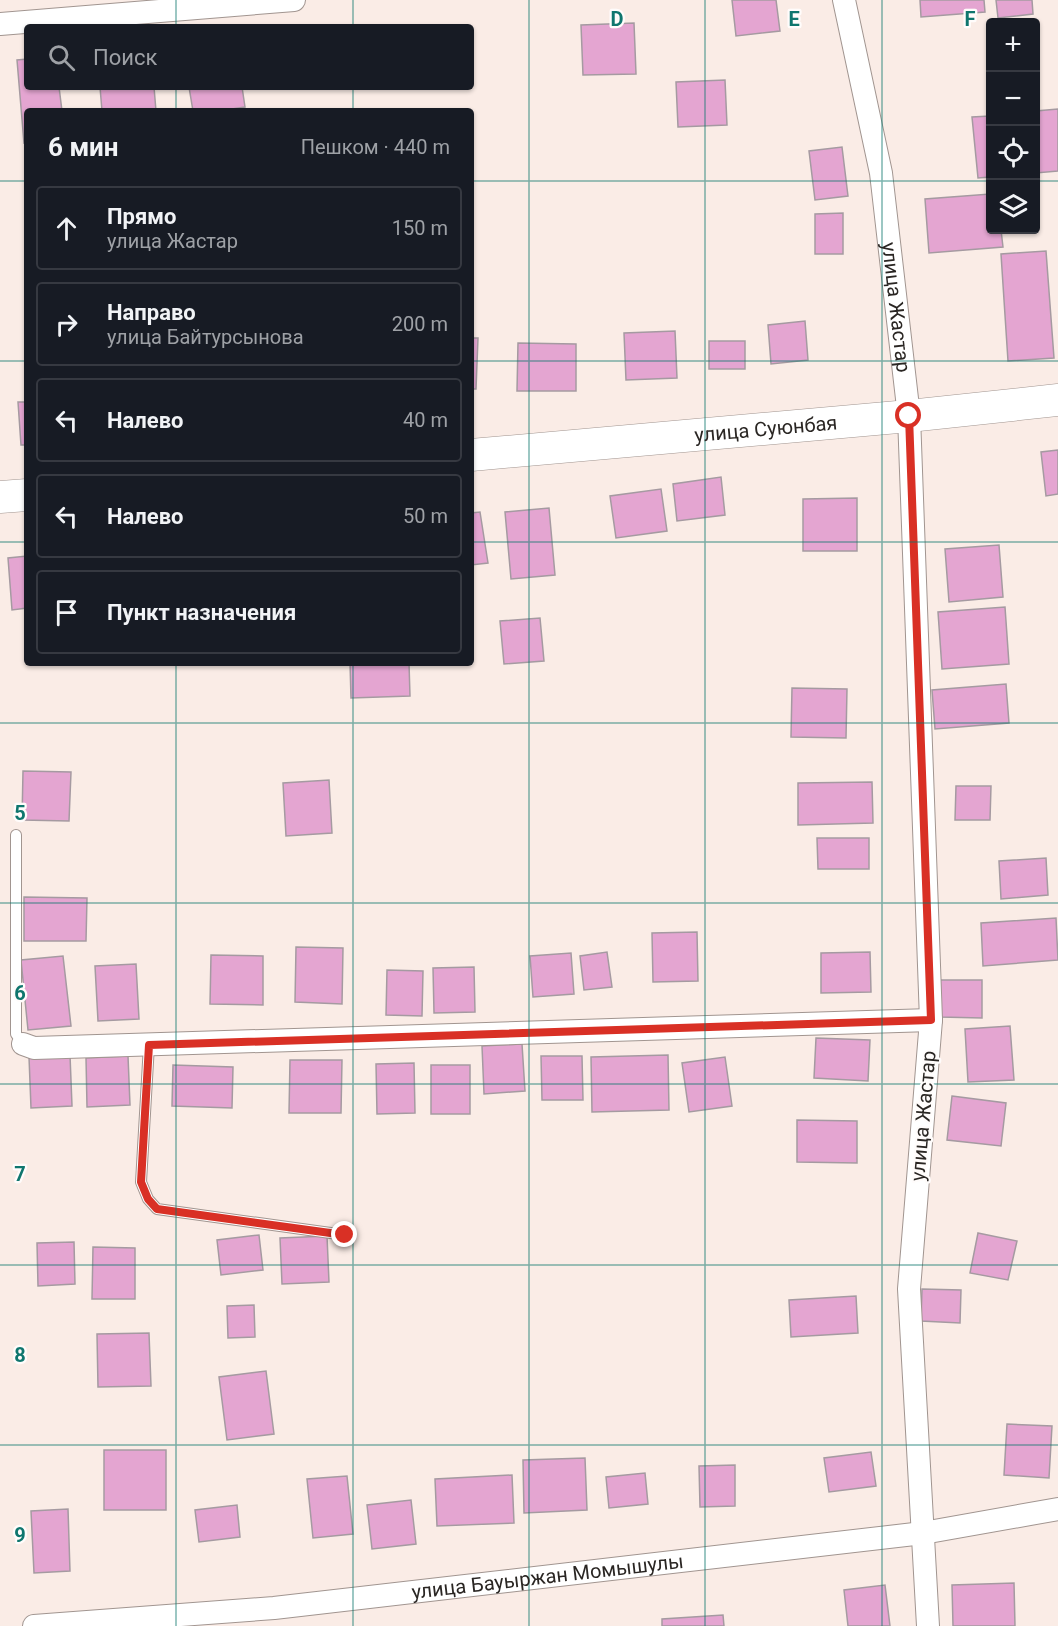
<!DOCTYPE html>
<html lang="ru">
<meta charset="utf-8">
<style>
:root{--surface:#171b24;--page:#242831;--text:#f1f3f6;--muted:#9ea1a6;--line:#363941}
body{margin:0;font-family:Roboto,sans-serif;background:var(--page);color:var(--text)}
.controls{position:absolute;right:18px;top:18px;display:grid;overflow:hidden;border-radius:6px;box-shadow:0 2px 4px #0004}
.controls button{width:54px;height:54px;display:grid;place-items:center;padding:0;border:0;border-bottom:2px solid var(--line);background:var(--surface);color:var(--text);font:30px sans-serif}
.stop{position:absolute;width:18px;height:18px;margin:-14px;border:4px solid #d93025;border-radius:50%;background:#fff}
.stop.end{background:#d93025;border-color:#fff;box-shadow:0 2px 6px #0008}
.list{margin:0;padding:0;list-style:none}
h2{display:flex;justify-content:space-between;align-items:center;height:78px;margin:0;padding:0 24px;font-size:26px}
h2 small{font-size:20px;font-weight:400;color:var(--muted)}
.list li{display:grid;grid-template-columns:39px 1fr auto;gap:18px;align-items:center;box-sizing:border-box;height:84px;margin:0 12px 12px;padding:0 12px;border:2px solid var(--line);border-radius:6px}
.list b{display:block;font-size:22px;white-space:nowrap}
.list p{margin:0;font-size:20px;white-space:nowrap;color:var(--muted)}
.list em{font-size:20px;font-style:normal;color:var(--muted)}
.icon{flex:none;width:33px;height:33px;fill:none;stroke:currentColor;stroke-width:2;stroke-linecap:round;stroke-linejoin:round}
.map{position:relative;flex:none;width:1058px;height:1626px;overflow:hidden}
.search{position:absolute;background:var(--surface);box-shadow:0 2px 4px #0004;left:24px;top:24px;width:450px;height:66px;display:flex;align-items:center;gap:15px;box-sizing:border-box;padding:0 21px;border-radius:6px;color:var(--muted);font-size:22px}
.panel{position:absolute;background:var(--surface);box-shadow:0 2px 4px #0004;left:24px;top:108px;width:450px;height:558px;border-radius:6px}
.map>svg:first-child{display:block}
</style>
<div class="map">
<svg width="1058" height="1626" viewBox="0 0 1058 1626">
<rect width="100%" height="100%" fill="#faece6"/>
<!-- building -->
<path fill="#e4a5d1" stroke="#a59aa1" stroke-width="1.5" d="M732,0H776L780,31L736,36Z
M920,0H984L985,12L921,17Z
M996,0H1032L1033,14L998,18Z
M634,23L636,74L583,75L581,25Z
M27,59V87H59L62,111H27V142L24,143L17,60Z
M725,80L727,125L678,127L676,82Z
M100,87H154L156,111H102Z
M189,87H242L245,107L219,111H193Z
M1058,109V171L1036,173V111Z
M990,116V177L978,178L972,117Z
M842,147L848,196L815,200L809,151Z
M990,194V230H1001L1003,247L929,253L925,199Z
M843,213V254H815V214Z
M1046,251L1054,358L1008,361L1001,254Z
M805,321L808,360L771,364L768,325Z
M675,331L677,378L626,380L624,333Z
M471,338H478L476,389H471Z
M709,341H745V369H709Z
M518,343L576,344V391H517Z
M18,402H27V445H21Z
M1058,450V494L1046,496L1041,452Z
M721,477L725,515L677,521L673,484Z
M661,489L667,531L616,538L610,496Z
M857,498V551H803V499Z
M549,508L555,575L511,579L505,512Z
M480,512L488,563L471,565V513Z
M999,545L1003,597L949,602L945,549Z
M27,556V608L12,610L8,558Z
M1005,607L1009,664L942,669L938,612Z
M540,618L544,661L504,664L500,621Z
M350,663H409L410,696L351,698Z
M1006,684L1009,723L935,729L932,690Z
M792,688L847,689L846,738L791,737Z
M23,771L71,772L69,821L22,820Z
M329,780L332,833L286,836L283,783Z
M872,782L873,823L798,825V783Z
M956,786H991L990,820H955Z
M817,838H869V869H818Z
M1046,858L1048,895L1001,899L999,861Z
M24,897L87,898L86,941H24Z
M1056,918L1058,960L983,966L981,923Z
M697,932L698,981L653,982L652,933Z
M296,947L343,948L342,1004L295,1002Z
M607,952L612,987L584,990L580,956Z
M870,952L871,992L821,993V953Z
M571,953L574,994L533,997L530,956Z
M211,955L263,956V1005L210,1004Z
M63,956L71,1026L28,1030L21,960Z
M136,964L139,1019L98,1021L95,966Z
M474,967L475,1012L434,1013L433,968Z
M387,970L423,971L422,1016L386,1015Z
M940,980H982V1018L940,1017Z
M1010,1026L1014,1080L968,1082L965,1029Z
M816,1038L870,1040L868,1081L814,1078Z
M522,1044L525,1091L484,1094L482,1046Z
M70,1055L72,1106L31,1108L29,1057Z
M668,1055L669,1110L592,1112L591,1057Z
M128,1056L130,1105L87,1107L86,1058Z
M541,1056H582L583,1100H542Z
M725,1057L732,1106L689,1112L682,1063Z
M290,1060H342L341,1113H289Z
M414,1063L415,1113L377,1114L376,1064Z
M173,1065L233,1067L232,1108L172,1106Z
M431,1065H470V1114H431Z
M952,1096L1006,1103L1001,1146L947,1140Z
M797,1120L857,1121V1163L797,1162Z
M978,1233L1017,1241L1008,1280L970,1273Z
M259,1235L263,1270L221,1275L217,1240Z
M327,1236L329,1282L282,1284L280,1238Z
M74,1242L75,1284L38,1286L37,1243Z
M93,1247L135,1248V1299H92Z
M922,1289L961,1290L960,1323L921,1321Z
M856,1296L858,1333L791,1337L789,1300Z
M254,1305L255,1337L228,1338L227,1306Z
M149,1333L151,1386L98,1387L97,1334Z
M266,1371L274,1434L227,1440L219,1377Z
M1007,1424L1052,1426L1049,1478L1004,1475Z
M104,1450H166V1510H104Z
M871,1452L876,1486L829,1492L824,1458Z
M585,1458L587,1510L524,1513L523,1460Z
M735,1465V1506L700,1507L699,1466Z
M645,1473L648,1504L609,1508L606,1477Z
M512,1475L514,1523L437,1526L435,1479Z
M347,1476L353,1534L313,1538L307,1479Z
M411,1500L416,1544L372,1549L367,1505Z
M237,1505L240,1537L199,1542L195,1510Z
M68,1509L70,1571L34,1573L31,1511Z
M1014,1583L1015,1626H953L952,1585Z
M885,1585L890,1626H848L844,1590Z
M723,1615L724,1626H662V1619Z"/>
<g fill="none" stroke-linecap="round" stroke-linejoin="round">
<defs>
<path id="lane" d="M16,835V1034L23,1044
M149,1045L141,1182L148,1199L157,1209L345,1235"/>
<g id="street">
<path id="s1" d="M844,0L881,173L909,416L931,1020L909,1289L928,1626"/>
<path d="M0,24L294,0"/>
<path d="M23,1044L34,1048L931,1020"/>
<path id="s2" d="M34,1626L274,1608L923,1533L1058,1509"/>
</g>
<g id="secondary">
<path id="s3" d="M471,455L909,416L1058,400"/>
<path d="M0,497L27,495"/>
</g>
</defs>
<!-- lane casing -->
<use href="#lane" stroke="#a19590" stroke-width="12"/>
<!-- street casing -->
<use href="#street" stroke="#a19590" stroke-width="24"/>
<!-- secondary casing -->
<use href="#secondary" stroke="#a19590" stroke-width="33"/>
<!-- lane -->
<use href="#lane" stroke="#fff" stroke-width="10"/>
<!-- street -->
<use href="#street" stroke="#fff" stroke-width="22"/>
<!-- secondary -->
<use href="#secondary" stroke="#fff" stroke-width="32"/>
</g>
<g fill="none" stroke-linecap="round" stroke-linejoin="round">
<!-- route -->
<path stroke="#d93025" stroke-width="8" d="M345,1235L157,1209L148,1199L141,1182L149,1045L931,1020L909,416"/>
</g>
<!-- grid -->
<path fill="none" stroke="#0f766e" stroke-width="1.5" stroke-opacity="0.55" d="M176,0V27M353,0V27M529,0V1626M705,0V1626M882,0V1626M176,87V111M353,87V111M0,181H27M471,181H990M1036,181H1058M0,361H27M471,361H1058M0,542H27M471,542H1058M176,663V1626M353,663V1626M0,723H1058M0,903H1058M0,1084H1058M0,1265H1058M0,1445H1058"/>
<g text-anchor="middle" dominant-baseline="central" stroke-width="4.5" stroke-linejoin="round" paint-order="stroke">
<!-- street labels -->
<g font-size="20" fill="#2a2623" stroke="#fffcfb">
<text stroke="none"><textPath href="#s1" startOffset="312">улица Жастар</textPath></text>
<text stroke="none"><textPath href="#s3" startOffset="296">улица Суюнбая</textPath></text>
<text transform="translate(923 1116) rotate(-85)">улица Жастар</text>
<text stroke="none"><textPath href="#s2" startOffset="516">улица Бауыржан Момышулы</textPath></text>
</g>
</g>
<g font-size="20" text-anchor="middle" font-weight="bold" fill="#0f766e" stroke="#fffcfb" stroke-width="4.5" stroke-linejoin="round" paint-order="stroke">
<text x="617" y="26">D</text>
<text x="794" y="26">E</text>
<text x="970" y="26">F</text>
<text x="20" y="820">5</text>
<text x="20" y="1000">6</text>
<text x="20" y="1181">7</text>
<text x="20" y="1362">8</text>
<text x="20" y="1542">9</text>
</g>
</svg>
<div class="controls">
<button>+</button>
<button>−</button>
<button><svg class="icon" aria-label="locate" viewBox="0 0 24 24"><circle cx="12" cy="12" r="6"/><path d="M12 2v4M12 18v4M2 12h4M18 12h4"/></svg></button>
<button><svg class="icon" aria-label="layers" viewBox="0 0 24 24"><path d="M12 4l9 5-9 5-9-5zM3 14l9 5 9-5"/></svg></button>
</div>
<div class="stop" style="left:909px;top:416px"></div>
<div class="stop end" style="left:345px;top:1235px"></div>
<div class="search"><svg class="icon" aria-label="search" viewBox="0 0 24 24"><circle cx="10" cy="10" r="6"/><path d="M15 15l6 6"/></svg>Поиск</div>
<section class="panel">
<h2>6 мин<small>Пешком · 440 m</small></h2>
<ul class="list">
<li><svg class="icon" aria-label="ahead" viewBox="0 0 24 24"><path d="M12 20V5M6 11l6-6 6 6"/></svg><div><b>Прямо</b><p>улица Жастар</p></div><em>150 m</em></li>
<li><svg class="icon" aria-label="right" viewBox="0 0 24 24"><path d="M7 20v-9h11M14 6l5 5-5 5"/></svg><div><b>Направо</b><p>улица Байтурсынова</p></div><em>200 m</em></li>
<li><svg class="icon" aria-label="left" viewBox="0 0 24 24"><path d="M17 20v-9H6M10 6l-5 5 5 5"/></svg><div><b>Налево</b></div><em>40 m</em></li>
<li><svg class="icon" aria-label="left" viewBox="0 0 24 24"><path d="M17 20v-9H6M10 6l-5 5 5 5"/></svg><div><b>Налево</b></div><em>50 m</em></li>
<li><svg class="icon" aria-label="arrive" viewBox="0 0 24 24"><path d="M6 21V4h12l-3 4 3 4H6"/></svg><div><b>Пункт назначения</b></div></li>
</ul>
</section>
</div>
